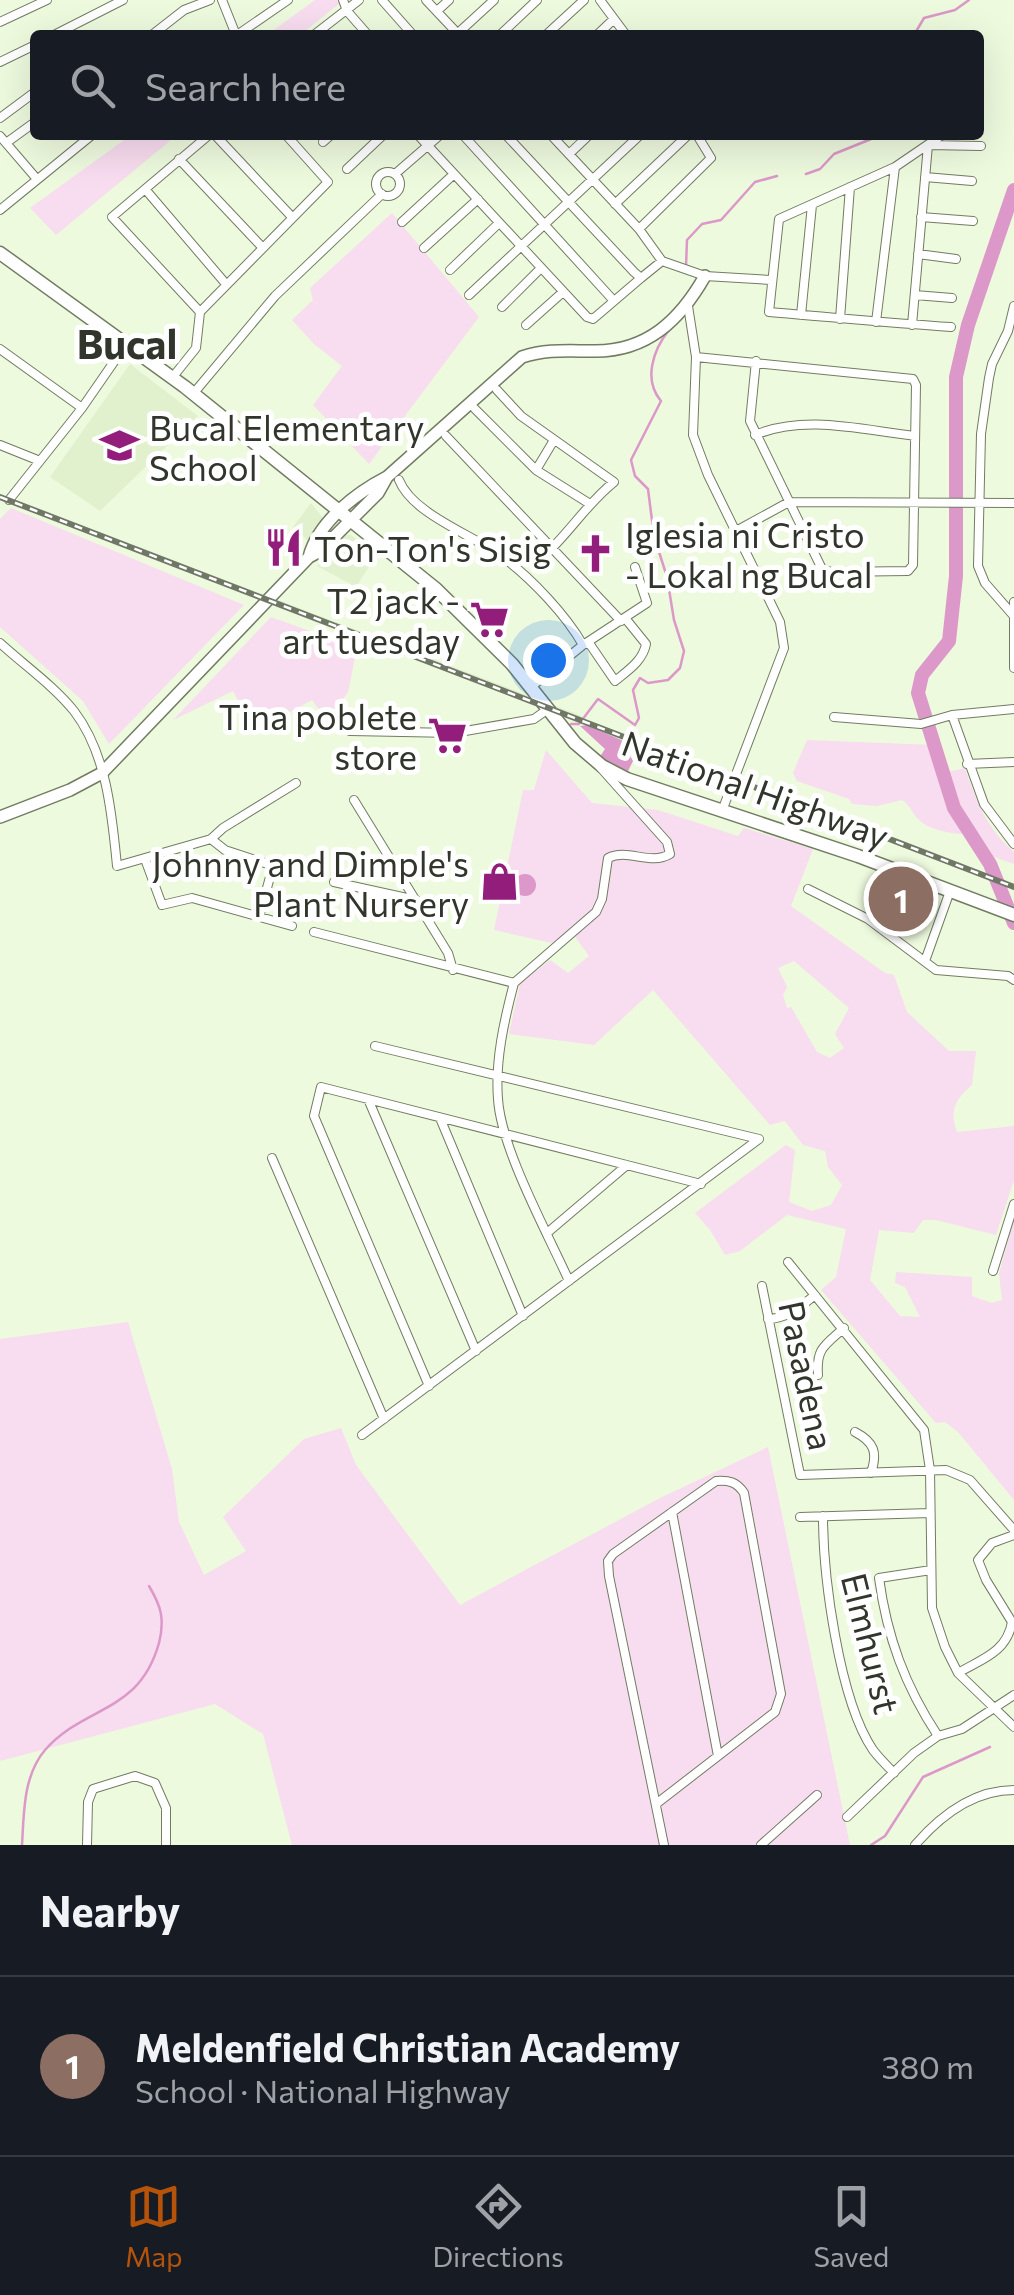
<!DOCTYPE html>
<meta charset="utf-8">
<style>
:root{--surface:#171b24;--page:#242831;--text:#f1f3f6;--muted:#9ea1a6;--line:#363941;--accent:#b45309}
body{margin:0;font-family:Commissioner,sans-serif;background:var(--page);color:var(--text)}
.you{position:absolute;left:548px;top:660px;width:35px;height:35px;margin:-25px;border:8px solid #fff;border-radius:50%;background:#1a73e8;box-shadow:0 0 0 15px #1a73e833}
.badge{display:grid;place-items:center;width:65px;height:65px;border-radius:50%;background:var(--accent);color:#fff;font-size:32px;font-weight:700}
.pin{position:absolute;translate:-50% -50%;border:5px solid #fff;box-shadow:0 2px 10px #0006}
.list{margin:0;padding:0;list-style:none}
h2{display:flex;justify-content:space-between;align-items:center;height:130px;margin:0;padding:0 40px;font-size:42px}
h2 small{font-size:32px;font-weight:400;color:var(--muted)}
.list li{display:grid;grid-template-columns:65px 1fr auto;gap:30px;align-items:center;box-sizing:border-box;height:180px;padding:0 40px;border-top:2px solid var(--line)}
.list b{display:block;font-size:38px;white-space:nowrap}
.list p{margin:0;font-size:32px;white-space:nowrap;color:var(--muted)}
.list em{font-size:32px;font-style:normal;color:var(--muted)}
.icon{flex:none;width:55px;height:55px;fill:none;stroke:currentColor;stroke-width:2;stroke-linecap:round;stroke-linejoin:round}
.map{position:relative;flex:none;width:1014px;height:1845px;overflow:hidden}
.search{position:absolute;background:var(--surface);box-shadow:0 10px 40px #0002;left:30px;right:30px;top:30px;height:110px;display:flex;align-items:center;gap:25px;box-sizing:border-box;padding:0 35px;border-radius:10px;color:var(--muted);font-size:38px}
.sheet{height:310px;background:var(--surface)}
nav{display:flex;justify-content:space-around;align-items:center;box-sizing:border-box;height:140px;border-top:2px solid var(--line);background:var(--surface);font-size:28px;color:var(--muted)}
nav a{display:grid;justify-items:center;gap:5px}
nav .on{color:var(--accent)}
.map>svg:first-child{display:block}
</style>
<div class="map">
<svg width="1014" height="1845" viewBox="0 0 1014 1845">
<rect width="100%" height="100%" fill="#eefade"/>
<!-- built -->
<path fill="#e1f0cd" d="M130,364L198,416L100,511L50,477Z
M0,494L582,716V718L580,721L0,499Z
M311,503L323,518L322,525L309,542L293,527Z
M344,535H351L377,554L356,587L317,566Z
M634,737L988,874L992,881L632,742Z"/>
<!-- green -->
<path fill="#f8dcef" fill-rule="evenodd" d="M315,0H344L300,35H267Z
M131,135H177L56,235L30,208Z
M392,213L479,317L369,464L313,405L342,366L314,344L292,320L313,300L310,288Z
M11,508L244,605L109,744L83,701L0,627V519Z
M271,617L357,648L348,692L334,711H320L312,700L254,731L233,691L173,720Z
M807,740L934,745L944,773L965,768C976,801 987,829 1014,852V864L994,857L978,832C963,837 932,832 919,820C912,813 911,806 902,800L877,806L852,804L849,799L797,781L793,773Z
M546,750L592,803L658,810L738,836L744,828L813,849L791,906L885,973L894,975L907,1012L949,1051H976L972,1085C955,1099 949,1111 957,1132L1014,1126V1180L996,1235L936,1220H923L914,1233L879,1230L870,1280L900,1316L920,1317L905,1287L895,1283L896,1272L972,1277V1296L992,1303L1002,1300L999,1274L1014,1217V1500L958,1432L945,1422L936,1423L821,1290L836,1277L846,1229L787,1215L740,1251L725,1255L710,1230L695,1213L786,1145L795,1150L789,1202L812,1211L831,1205L842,1185L828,1167L825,1151L803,1145L785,1121L770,1125L653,990L594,1045L509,1034L520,983L550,960L568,973L589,956L570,930L552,943L494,930L523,790H534ZM794,961L849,1008L835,1034L844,1048L830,1058L817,1052L791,1007L787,1008L783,995L787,987L778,968Z
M128,1322L172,1469L179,1522L204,1575L246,1551L223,1517L304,1439L341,1428L356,1465L460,1605L660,1498L768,1447L850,1845H292L263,1734L215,1704L0,1761V1339Z"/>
<!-- water -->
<path fill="#db98c8" d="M587,725L628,743L627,751L633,761L628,771L603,760L601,755L605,749L580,726Z
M514 885a11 11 0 1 1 22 0a11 11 0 1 1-22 0Z"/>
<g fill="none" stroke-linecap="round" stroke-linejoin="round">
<!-- stream -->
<path stroke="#db98c8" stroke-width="2.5" d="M914,35L924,18L955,10L969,0
M806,174L820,169L834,154L881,135
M686,266L687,240L702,224L721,220L755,182L777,176
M571,724H579L598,699L635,725L639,718L633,690L640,678L648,683L668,680L680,668L684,651L674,620L667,577L654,536L648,489L635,476L631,460L661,401C643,380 653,350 669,330
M22,1845C24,1813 23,1776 45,1750C86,1704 139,1714 159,1643C165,1619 161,1606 149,1586
M871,1845L885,1836L923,1777L990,1747"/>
<!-- river -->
<path stroke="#db98c8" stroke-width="14" d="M1014,190L968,325L956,377V576L949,641L922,675L918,693L954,808L990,864L1014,923"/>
<defs>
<path id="minor" d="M222,0L236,35
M343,0L347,11L368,35
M382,0L413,35
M426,0L459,35
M600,0L626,35
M437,11L449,0
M0,22L47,0
M457,34L494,0
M54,35L123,0
M152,35L184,10L210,0
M237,35L288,0
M314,35L359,0
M500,35L537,0
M546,35L584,0
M597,35L614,19
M0,62L35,45
M0,118L35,92
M215,135L292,217
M418,135L587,317L593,319L641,278
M463,135L614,301
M506,135L634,272L641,278L662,261
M551,135L639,229L662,261L705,276L771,280
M0,136L36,178
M323,142L331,135
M6,143L35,122
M569,154L589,135
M179,159L262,247
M895,167L942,135
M347,169L383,135
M376 184a12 12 0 1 1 24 0a12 12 0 1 1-24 0Z
M395,174L440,135
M925,177L972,181
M145,189L226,284
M615,204L688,135
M0,210L92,135
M921,217L973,221
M402,222L454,174
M639,229L711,158L697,135
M424,248L478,199
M918,254L956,259
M450,270L499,223
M469,295L640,135
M915,295L952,298
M688,306L696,357L693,435L708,475L780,622L784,648L722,811
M502,307L541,268
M200,312L112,217L209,135
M801,315L812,205
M840,319L850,187
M876,322L895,167L779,219L769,312C830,317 890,323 951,327
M526,325L563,292
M912,325L928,145L981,146
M0,349L82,408
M696,357L913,379L916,385L913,565L908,571L831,572L822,569L750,421L756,361
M172,378L196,348L200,312L328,182L286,135
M497,390L521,416L614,482C590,501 573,527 552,548
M193,394L275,296L382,194
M475,409L536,470L590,504
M755,435C805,414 862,430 915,436
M446,436L621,621
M0,445L40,461
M536,470L554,440
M399,480C413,515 474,535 504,558C532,579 566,615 583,645
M9,500L82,408L127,343
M736,531L789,502L1014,503
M1014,602V668
M1013,615L985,583L978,566L981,434L989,378L992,364L1008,331L1014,306
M0,643C24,665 54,686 74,711C107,754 112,815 117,866L211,839L225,850L292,872
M589,643L615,681C627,671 643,661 646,644L625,618
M531,687L583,645L647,603L635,567
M952,715L984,804L1014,844
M834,717L921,724L952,715L1014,709
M350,731L454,733L534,719L548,709
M967,764L1014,762
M354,800L448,953L453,970
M211,839L223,828L296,783
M145,859L162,905L192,898L292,926
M334,882L416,900
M808,889L868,919L936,970L1008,976L1014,980
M259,917L273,866
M314,932L514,983
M925,961L950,891
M514,983L596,912L602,899L608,858C628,848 650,866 670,854L667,842L599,766
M514,983C504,1021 495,1061 498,1099C501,1149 548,1234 569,1281
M375,1046L759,1139
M368,1099L476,1351
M440,1118L523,1316
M272,1158L384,1419
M547,1233L627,1165
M788,1262L924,1430L930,1470L932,1608L945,1647L958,1673L1014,1727
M993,1271L1014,1204
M762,1286L800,1475L946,1470L970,1480L1014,1530
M768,1319C788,1318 800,1307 815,1295
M818,1375C816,1348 825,1345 844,1328
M429,1386L314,1116L321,1087L701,1184
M855,1432C874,1442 878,1452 871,1473
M362,1435L759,1139
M672,1512L718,1756
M823,1516C823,1576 839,1700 873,1750C879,1758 887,1766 894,1773
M800,1517L930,1513
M931,1570L879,1578C887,1637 905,1686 938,1736
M958,1673C982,1659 1007,1652 1012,1622L986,1580L978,1560L992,1543L1014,1535
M656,1804L775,1712L781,1694L744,1493C737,1482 729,1480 716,1481L613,1554L608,1561L609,1576L664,1845
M847,1817L914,1753L938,1736L962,1729L1014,1695
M87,1845L88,1802L93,1789L135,1776L155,1783L166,1808V1845
M761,1845L817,1795
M915,1845C941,1815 973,1790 1014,1790"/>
<path id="secondary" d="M309,557C318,522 356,493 387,477L522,357C547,349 567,351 593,351C647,352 680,320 705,276
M0,817L70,790L102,773L309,557L320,551L378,493L387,477"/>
<path id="primary" d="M0,253L185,387L436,589L512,664L575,743L602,766L627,779L858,856L1014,915"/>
</defs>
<!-- minor casing -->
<use href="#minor" stroke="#727c63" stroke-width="10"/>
<!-- secondary casing -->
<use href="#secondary" stroke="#727c63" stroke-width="14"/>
<!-- primary casing -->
<use href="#primary" stroke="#727c63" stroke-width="15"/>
<!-- minor -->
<use href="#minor" stroke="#fff" stroke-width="8"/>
<!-- secondary -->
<use href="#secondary" stroke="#fff" stroke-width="11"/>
<!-- primary -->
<use href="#primary" stroke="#fff" stroke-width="12"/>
<defs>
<path id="rail" d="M0,497L1014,887"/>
</defs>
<!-- rail casing -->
<use href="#rail" stroke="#707767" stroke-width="6"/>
<!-- rail -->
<use href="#rail" stroke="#fff" stroke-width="2.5" stroke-dasharray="8" stroke-linecap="butt"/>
</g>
<!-- icons -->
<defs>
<symbol id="school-bare" viewBox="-9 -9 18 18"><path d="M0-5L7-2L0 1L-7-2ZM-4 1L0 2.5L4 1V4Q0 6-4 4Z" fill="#921d7b" stroke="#fff" stroke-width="2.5" paint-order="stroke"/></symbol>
<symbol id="restaurant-bare" viewBox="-9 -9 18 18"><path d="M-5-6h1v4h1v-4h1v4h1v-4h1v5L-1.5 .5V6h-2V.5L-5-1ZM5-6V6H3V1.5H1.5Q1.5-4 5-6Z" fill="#921d7b" stroke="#fff" stroke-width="2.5" paint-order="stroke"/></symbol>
<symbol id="church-bare" viewBox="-9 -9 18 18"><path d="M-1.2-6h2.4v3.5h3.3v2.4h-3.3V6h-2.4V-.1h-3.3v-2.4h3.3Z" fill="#921d7b" stroke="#fff" stroke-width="2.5" paint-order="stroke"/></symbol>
<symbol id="supermarket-bare" viewBox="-9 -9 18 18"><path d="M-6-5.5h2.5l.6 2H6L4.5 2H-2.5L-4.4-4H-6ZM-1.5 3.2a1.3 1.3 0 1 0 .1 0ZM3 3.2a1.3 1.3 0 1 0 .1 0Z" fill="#921d7b" stroke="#fff" stroke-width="2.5" paint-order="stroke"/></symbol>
<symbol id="shop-bare" viewBox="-9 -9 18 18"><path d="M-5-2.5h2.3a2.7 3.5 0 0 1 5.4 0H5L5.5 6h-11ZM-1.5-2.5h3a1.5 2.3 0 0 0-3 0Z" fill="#921d7b" stroke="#fff" stroke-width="2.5" paint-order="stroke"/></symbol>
</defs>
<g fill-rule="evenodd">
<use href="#school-bare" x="92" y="418" width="55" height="55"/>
<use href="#restaurant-bare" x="256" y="520" width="55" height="55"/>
<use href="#church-bare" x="568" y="526" width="55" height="55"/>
<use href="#supermarket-bare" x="462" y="592" width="55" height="55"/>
<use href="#supermarket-bare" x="420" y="708" width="55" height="55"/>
<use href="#shop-bare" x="472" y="854" width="55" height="55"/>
</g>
<g text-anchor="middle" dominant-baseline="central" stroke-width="10" stroke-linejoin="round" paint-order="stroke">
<!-- poi labels -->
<g font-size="35" fill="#31352b" stroke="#fff" text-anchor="start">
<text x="149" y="426">Bucal Elementary<tspan x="149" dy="40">School</tspan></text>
<text x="625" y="533">Iglesia ni Cristo<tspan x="625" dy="40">- Lokal ng Bucal</tspan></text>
<text x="314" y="547">Ton-Ton's Sisig</text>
<text x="460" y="599" text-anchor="end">T2 jack -<tspan x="460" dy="40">art tuesday</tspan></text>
<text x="417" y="715" text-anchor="end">Tina poblete<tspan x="417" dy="40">store</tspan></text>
<text x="469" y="862" text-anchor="end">Johnny and Dimple's<tspan x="469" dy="40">Plant Nursery</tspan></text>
</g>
<!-- street labels -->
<g font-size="35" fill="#31352b" stroke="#fff">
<text transform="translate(756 788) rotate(20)">National Highway</text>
<text transform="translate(808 1375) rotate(78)">Pasadena</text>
<text transform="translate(872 1643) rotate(76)">Elmhurst</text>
</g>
<!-- quarter labels -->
<g font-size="40" font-weight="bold" fill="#31352b" stroke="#fff">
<text x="127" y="342">Bucal</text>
</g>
</g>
</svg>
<div class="you"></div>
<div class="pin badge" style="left:901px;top:899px;background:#8d6e63">1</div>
<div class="search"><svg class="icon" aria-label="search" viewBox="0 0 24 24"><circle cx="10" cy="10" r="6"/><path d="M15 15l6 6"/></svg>Search here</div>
</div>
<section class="sheet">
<h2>Nearby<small></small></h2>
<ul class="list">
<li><span class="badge" style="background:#8d6e63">1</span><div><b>Meldenfield Christian Academy</b><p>School · National Highway</p></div><em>380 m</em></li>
</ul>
</section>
<nav>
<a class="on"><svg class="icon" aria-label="map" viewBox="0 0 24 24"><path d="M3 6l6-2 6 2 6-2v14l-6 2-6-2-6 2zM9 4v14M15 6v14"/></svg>Map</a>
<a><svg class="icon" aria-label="directions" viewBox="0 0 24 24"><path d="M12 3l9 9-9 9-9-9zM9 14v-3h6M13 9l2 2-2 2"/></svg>Directions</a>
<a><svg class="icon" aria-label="saved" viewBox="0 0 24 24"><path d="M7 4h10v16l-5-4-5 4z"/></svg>Saved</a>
</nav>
